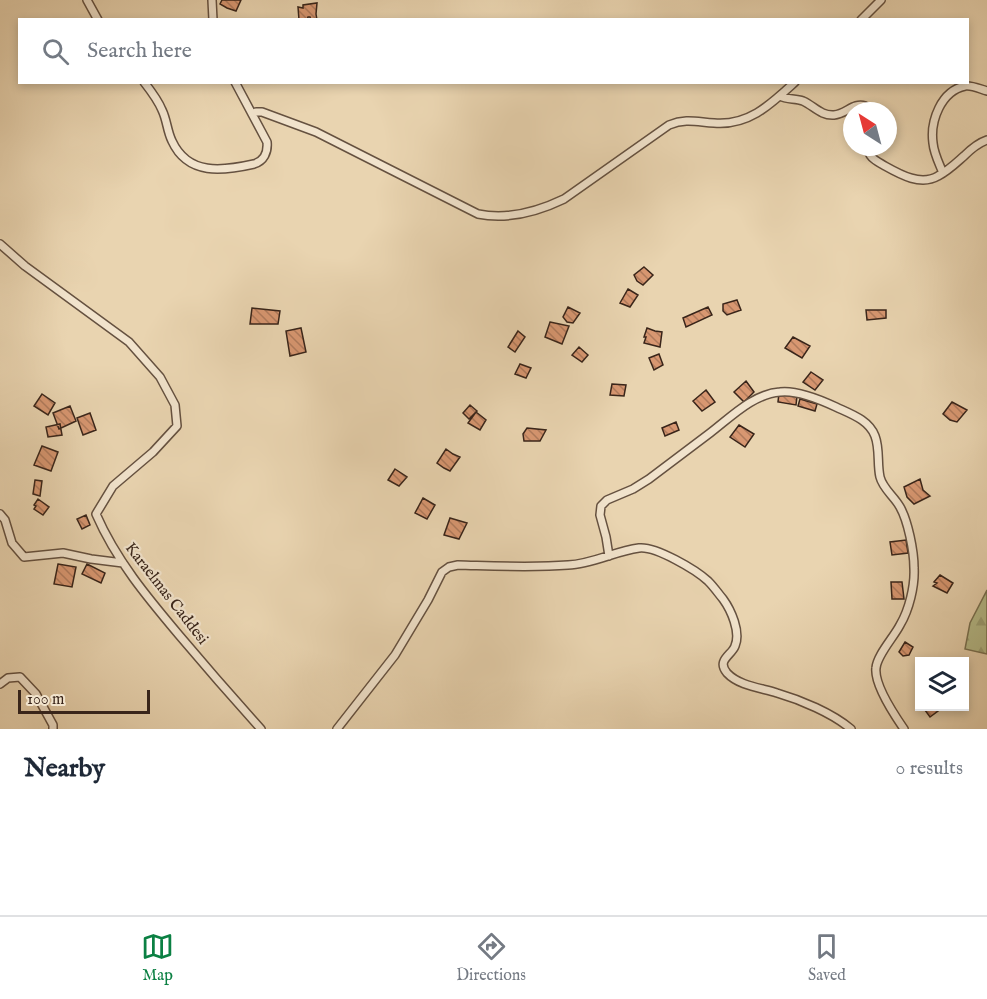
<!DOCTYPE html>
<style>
:root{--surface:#fff;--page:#f2f2f3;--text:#1f2937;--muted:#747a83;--line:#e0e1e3;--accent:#0b8043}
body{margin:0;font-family:"IM FELL English",serif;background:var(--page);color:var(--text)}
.controls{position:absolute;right:18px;bottom:18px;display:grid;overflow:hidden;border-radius:0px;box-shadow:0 3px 9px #0003}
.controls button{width:54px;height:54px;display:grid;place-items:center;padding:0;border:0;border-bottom:2px solid var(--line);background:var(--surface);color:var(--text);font:30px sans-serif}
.compass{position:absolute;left:843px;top:102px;width:54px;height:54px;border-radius:50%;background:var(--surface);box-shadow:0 3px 9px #0003;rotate:324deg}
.scale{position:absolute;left:18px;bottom:15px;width:132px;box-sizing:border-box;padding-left:6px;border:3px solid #39251a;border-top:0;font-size:16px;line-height:21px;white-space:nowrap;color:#39251a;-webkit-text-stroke:4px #f1e3cc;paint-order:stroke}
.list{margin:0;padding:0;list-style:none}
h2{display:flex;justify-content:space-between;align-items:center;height:78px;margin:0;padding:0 24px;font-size:26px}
h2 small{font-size:20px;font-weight:400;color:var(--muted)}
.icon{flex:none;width:33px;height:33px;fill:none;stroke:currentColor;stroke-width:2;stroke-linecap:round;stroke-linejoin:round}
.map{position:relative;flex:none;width:987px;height:729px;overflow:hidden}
.search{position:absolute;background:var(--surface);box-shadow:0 3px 9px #0003;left:18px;right:18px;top:18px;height:66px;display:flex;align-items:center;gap:15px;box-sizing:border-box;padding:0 21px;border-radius:0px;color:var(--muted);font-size:22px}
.sheet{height:186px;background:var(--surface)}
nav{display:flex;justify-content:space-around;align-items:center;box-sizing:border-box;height:84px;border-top:2px solid var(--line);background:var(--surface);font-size:16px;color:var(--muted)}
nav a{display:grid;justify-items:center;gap:3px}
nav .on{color:var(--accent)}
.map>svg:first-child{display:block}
</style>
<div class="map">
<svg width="987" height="729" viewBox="0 0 987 729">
<defs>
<pattern id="forest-firs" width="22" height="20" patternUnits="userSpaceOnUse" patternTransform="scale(1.5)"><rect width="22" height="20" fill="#b6bd8b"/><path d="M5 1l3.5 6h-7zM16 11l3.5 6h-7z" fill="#9da277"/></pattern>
<pattern id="building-back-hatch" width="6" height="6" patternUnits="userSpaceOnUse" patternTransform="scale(1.5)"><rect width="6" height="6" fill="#d89771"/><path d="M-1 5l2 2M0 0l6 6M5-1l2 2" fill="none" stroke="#b07b5c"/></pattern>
</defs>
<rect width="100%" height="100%" fill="#e9d4b0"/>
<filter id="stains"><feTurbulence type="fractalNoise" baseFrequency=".00333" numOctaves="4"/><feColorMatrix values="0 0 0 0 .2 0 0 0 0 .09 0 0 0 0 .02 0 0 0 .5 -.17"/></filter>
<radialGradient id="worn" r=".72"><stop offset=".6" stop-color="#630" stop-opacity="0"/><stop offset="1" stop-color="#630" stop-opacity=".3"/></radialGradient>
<!-- forest -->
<path fill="url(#forest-firs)" stroke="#787152" stroke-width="1.5" d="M987,590V654L965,649L970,623Z"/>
<!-- building -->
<path fill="url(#building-back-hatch)" stroke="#39251a" stroke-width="1.5" d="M222,0H241L236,11L227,8L220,4Z
M317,3L316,14L317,20H311L310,17H308L307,20H299L298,7L303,8V5Z
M644,267L653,275L643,285L637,281L634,275Z
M628,289L638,295L630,307L620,303Z
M737,300L741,310L727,315L723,311V304Z
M568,307L580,313L573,323L567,322L563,317Z
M708,307L712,315L686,327L683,318Z
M252,308L280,311L278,324H250Z
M866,310H886V318L867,320Z
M550,322L569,326L562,344L545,337Z
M301,328L306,352L290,356L286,331Z
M647,328L655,331L662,332L660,347L644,343L646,337H644Z
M518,331L525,337L515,352L508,347Z
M793,337L810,346L802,358L785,348Z
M579,347L588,355L582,362L572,355Z
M659,354L663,365L654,370L649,358Z
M520,364L531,368L526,378L515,374Z
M811,372L823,380L815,390L803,382Z
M746,381L754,392L744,402L734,392Z
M612,384L626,385L624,396L610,395Z
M706,390L715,402L702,411L693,401Z
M779,393L797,396L796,405L778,402Z
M42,394L55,403L48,415L34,406Z
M800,399L817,404L815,411L798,406Z
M952,402L967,410L957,422L950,420L943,414Z
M470,405L477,411L469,419L463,413Z
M70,406L76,421L59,429L53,413Z
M476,412L486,420L480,430L468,423Z
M90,413L96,430L83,435L77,418Z
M676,422L679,430L665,436L662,428Z
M60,424L62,435L48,437L46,427Z
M739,425L754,434L745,447L730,437Z
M527,428L546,430L540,441H524L523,434Z
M42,446L58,452L51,471L34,465Z
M446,449L453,454L460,457L450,471L444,468L437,463Z
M395,469L407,477L399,486L388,480Z
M920,479L923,490L930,496L914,504L907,497L904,487Z
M35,480L42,481L40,496L33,494Z
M423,498L435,505L427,519L415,513Z
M38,499L49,507L43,515L34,509L36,506L34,505Z
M86,515L90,525L82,529L77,519Z
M450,518L467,523L459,539L444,535Z
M906,540L908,553L892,555L890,542Z
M58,564L76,567L72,587L54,584Z
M87,564L105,573L101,583L82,574Z
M940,575L953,583L947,593L933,586L937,583L934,582Z
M891,582H902L904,599H892Z
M905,642L913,647L909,655L903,656L899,652Z
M922,706H935L938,711L930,717Z"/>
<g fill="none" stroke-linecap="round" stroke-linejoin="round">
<defs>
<path id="minor" d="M87,0L98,20
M212,0L213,20
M861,20L881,0
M144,82C151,91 158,100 162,110C167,120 167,131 172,141C188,176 223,171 254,164C264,161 268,152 267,142L235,82
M780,96C787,100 795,98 803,101C814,106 821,116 834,115C846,114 854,102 865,106L869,111
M252,114L256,112H262L316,132L478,214C508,220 537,212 564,199L669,125C686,118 697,122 714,123C749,126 771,104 795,82
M868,147C868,158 877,161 885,166C901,175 921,186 938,176C948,171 956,163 964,156C971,149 978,143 987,140
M943,173C939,163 934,154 933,143C930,121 941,91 965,86C972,85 980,89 987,91
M0,244L25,266L129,342L160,377L175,405L177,426L153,452L113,486L96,514C116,560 147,597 179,635C206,667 233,698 261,729
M0,514L5,520L12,543L24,557L63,553L91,559L123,563
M609,556L606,537L600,515L601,506L607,500L633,489L649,479C669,464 690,448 710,433C731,417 753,394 780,392C796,390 821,400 836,407C851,414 869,420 875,436C880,449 877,464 880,477C883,489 894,496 900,507C908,521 914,551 914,568C915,586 909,610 900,625C894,637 877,655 876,668C874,684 895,716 904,729
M0,684L8,678L20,677L36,694L53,725V729
M337,729L395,655L428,600L442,572L449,567L458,565C495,566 532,568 568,565C593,564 615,551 639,548C656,546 696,570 708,581C714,587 718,593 723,599C731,610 741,632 735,646C732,655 716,660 727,673C739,686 762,688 777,693C801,700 832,713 851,729"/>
</defs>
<!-- minor casing -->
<use href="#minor" stroke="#655140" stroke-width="10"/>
<!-- minor -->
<use href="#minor" stroke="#f1e3cc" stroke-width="7"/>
</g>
<g text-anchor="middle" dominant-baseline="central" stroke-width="4.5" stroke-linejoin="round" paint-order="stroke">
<!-- street labels -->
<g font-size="16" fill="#39251a" stroke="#f1e3cc">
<text transform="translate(166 594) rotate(52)">Karaelmas Caddesi</text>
</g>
</g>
<rect width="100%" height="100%" filter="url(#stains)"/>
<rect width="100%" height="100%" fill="url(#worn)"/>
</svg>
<div class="controls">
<button><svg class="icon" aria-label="layers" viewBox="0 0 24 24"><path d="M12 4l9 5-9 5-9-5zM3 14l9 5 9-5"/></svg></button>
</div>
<svg class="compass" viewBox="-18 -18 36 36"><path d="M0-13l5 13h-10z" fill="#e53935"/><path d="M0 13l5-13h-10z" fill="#747a83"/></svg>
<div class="scale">100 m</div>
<div class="search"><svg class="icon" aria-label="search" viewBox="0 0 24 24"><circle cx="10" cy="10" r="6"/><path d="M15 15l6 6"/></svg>Search here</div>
</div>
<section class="sheet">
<h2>Nearby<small>0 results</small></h2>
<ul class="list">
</ul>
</section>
<nav>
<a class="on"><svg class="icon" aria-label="map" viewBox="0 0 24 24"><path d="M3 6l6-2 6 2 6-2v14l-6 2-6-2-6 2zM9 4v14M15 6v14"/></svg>Map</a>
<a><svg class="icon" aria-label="directions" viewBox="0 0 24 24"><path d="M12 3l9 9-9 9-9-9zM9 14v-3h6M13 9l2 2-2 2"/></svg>Directions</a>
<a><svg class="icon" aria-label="saved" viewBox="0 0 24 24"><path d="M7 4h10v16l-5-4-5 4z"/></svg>Saved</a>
</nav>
